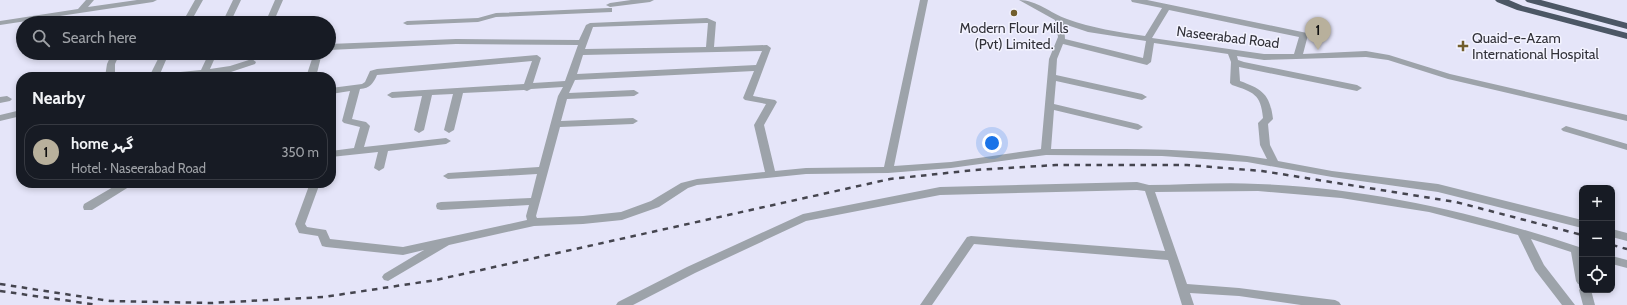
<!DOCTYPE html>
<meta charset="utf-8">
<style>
:root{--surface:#171b24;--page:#20242c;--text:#f1f3f6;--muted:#9ea1a6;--line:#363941;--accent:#b8b09c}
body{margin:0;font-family:Cabin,"Noto Sans Arabic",sans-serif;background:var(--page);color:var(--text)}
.controls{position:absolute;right:12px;bottom:12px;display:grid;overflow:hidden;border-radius:8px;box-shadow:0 2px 6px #0003}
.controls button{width:36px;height:36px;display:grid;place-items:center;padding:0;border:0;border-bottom:1px solid var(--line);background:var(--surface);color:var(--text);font:20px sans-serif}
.you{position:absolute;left:992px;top:143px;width:14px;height:14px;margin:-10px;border:3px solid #fff;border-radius:50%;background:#1a73e8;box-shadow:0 0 0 6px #1a73e833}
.badge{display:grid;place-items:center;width:26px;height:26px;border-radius:50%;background:var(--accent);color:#111;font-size:13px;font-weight:700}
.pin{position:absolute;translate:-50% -33px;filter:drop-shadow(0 1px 2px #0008)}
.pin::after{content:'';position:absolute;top:21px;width:14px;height:12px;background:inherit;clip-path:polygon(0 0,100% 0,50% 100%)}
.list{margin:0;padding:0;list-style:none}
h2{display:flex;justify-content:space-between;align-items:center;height:52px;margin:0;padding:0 16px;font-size:17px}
h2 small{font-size:13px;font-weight:400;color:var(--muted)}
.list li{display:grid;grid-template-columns:26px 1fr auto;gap:12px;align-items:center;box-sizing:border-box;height:56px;margin:0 8px 8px;padding:0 8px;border:1px solid var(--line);border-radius:16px}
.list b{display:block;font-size:15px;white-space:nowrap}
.list p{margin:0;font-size:13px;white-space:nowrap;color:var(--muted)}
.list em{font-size:13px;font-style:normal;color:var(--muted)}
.icon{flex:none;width:22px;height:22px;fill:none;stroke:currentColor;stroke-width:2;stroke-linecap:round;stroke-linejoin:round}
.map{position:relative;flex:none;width:1627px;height:305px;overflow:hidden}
.search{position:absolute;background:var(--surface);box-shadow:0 2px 6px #0003;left:16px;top:16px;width:320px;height:44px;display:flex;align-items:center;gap:10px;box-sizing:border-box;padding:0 14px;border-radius:22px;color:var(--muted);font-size:15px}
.panel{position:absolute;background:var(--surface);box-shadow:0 2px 6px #0003;left:16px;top:72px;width:320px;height:116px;border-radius:16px}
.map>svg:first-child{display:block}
</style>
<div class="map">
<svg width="1627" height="305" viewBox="0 0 1627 305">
<rect width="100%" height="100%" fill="#e5e5f9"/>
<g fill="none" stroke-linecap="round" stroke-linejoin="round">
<!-- minor -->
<path fill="#9da3aa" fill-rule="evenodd" d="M86,0H94L88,7L137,0H157L153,2L0,25V21L78,9Z
M195,0H203L190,23H182Z
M233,0H241L230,23H222Z
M275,0H283L273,23H265Z
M631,0H654L650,2L610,7L606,5L610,3Z
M920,0H928L894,166L951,162L1041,149L1049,59L1058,37L1055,20L1019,0C1037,0 1050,13 1067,19C1092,28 1118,32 1145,36L1162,8L1132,2L1131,0H1147L1307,33L1308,35L1303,54L1366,51L1389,55L1450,74L1627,115V121L1448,79L1388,60L1366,57L1264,60L1237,56L1238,60L1244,62L1357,85L1362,88L1357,91L1239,67L1240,81C1262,89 1270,94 1273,119L1268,124L1270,145L1278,161L1332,171L1438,184L1582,220V228L1438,192L1332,177L1247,162L1162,156L1046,155L951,168L888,173L806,174L697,185L688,188L659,207L622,220L583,224L534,226L449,245L388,281L384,280L382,277L384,274L424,250L403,255L326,247L322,246L318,236L299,233L295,224L310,183H320L305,224L307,227L326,230L330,239L403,247L527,220L526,216L529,205L441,210L437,209L436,206L437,203L441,202L531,198L537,174L448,179L443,176L448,173L539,167L558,96L563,87L531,89L527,91L524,90L463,93L454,130L449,133L444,130L453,94L432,95L424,130L419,133L414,130L422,96L392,98L387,95L392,92L524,84L532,61L377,75C373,84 370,88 360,89L352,119L366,122L370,126L364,147L446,138L451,141L446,144L388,151L384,168L379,171L374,168L378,152L331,157V151L354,148L360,127L344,123L342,121L350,91L331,94V88L362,84L365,82L370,71L377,69L537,55L541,58L533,83L565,81L578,45L456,44L329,50V44L456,39L579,40L586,25L590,23L707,18L716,22L714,47L767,45L771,48L753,96L775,100L777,102L764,125L775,171L806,168L884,167ZM1169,10L1299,37L1294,54H1264L1152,38ZM706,23H708L706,47L585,49L593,27ZM1064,24L1088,32L1146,41L1143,58L1065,39ZM1154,43L1228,54L1231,62L1230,83L1232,85C1253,92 1261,94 1263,118L1258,123L1260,145L1267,159C1196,147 1123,149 1051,149L1054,110L1138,130L1143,127L1138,124L1054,104L1056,81L1142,100L1147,97L1142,94L1056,75L1057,59L1063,44L1147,65L1151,62ZM762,51L756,65L577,74L583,55ZM754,71L743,98L745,100L766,104L754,125L765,172L697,179L681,183L651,201L621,212L583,216L537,218L536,216L560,127L633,124L638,121L633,118L561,121L567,99L634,96L639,93L634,90L569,93L575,80Z
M609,8H612V12L496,17L478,22L407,25L403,23L407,21L478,18L496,13Z
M112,53H120L115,64V77H105L107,64Z
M161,53H169L160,74L201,70L209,53H217L210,69L230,66L252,59L256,62L255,64L231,72L208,74L206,77H200L199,75L181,77H149Z
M314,53H322L316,77H306Z
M7,96L12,99L10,101L0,103V97Z
M21,110V116L0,121V115Z
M1566,126L1627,144V150L1563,131L1561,129Z
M1137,182L1149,185C1185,185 1222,182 1258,184C1370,188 1477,213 1582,248V285L1578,284L1576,281L1571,252L1531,239L1544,265L1575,305H1562L1535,270L1518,235L1429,212L1341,198L1258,191L1155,192L1187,284L1239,288L1335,300L1339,302L1341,305H1301L1239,296L1190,293L1194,305H1182L1168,260L974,244L932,305H920L967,237L971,236L1165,251L1145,191L1137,190L940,195L806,221L695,273L633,305H616L618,302L687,267L803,214L940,187Z
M120,183H133L132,185L92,210H84L83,207L84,204Z
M1612,229L1627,233V241L1612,237Z
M1612,256L1627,260V268L1612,264Z
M1582,286V290H1591L1595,305H1583L1579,290Z"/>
<!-- highway -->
<path fill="#4c5765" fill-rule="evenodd" d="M1495,0H1509L1523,6L1627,33V39L1517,10L1497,2Z
M1525,0H1541L1627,23V29L1527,2Z"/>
<!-- rail -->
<path stroke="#45454f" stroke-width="2.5" stroke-dasharray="5.5 5.5" stroke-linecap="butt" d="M1612,245L1627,249
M0,284L110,301L211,303L324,297L436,280L890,179L975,170L1056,165H1187L1262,171L1456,202L1582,235
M0,291L98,305"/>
</g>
<!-- markers -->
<g fill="#725e2d" stroke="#f3f3ff" stroke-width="1.5">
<circle cx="1014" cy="13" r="4"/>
<path d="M1461 40h4v4h4v4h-4v4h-4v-4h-4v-4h4z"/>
</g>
<g text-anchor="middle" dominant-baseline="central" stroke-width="3" stroke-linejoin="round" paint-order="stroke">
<!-- poi labels -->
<g font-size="14" fill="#32323a" stroke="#f3f3ff">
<text x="1014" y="28">Modern Flour Mills<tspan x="1014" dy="16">(Pvt) Limited.</tspan></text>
<text x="1472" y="38" text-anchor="start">Quaid-e-Azam<tspan x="1472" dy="16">International Hospital</tspan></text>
</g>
<!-- street labels -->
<g font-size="14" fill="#32323a" stroke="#f3f3ff">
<text transform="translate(1228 37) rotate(7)">Naseerabad Road</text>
</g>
</g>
</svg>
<div class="controls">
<button>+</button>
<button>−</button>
<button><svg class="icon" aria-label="locate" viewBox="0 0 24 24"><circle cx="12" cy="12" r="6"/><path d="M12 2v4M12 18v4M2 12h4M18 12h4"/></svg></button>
</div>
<div class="you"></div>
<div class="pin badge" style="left:1318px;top:50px">1</div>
<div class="search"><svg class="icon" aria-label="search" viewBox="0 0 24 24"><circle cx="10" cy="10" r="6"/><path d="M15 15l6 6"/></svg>Search here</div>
<section class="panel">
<h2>Nearby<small></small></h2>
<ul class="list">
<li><span class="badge">1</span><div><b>home گہر</b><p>Hotel · Naseerabad Road</p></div><em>350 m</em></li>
</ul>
</section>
</div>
